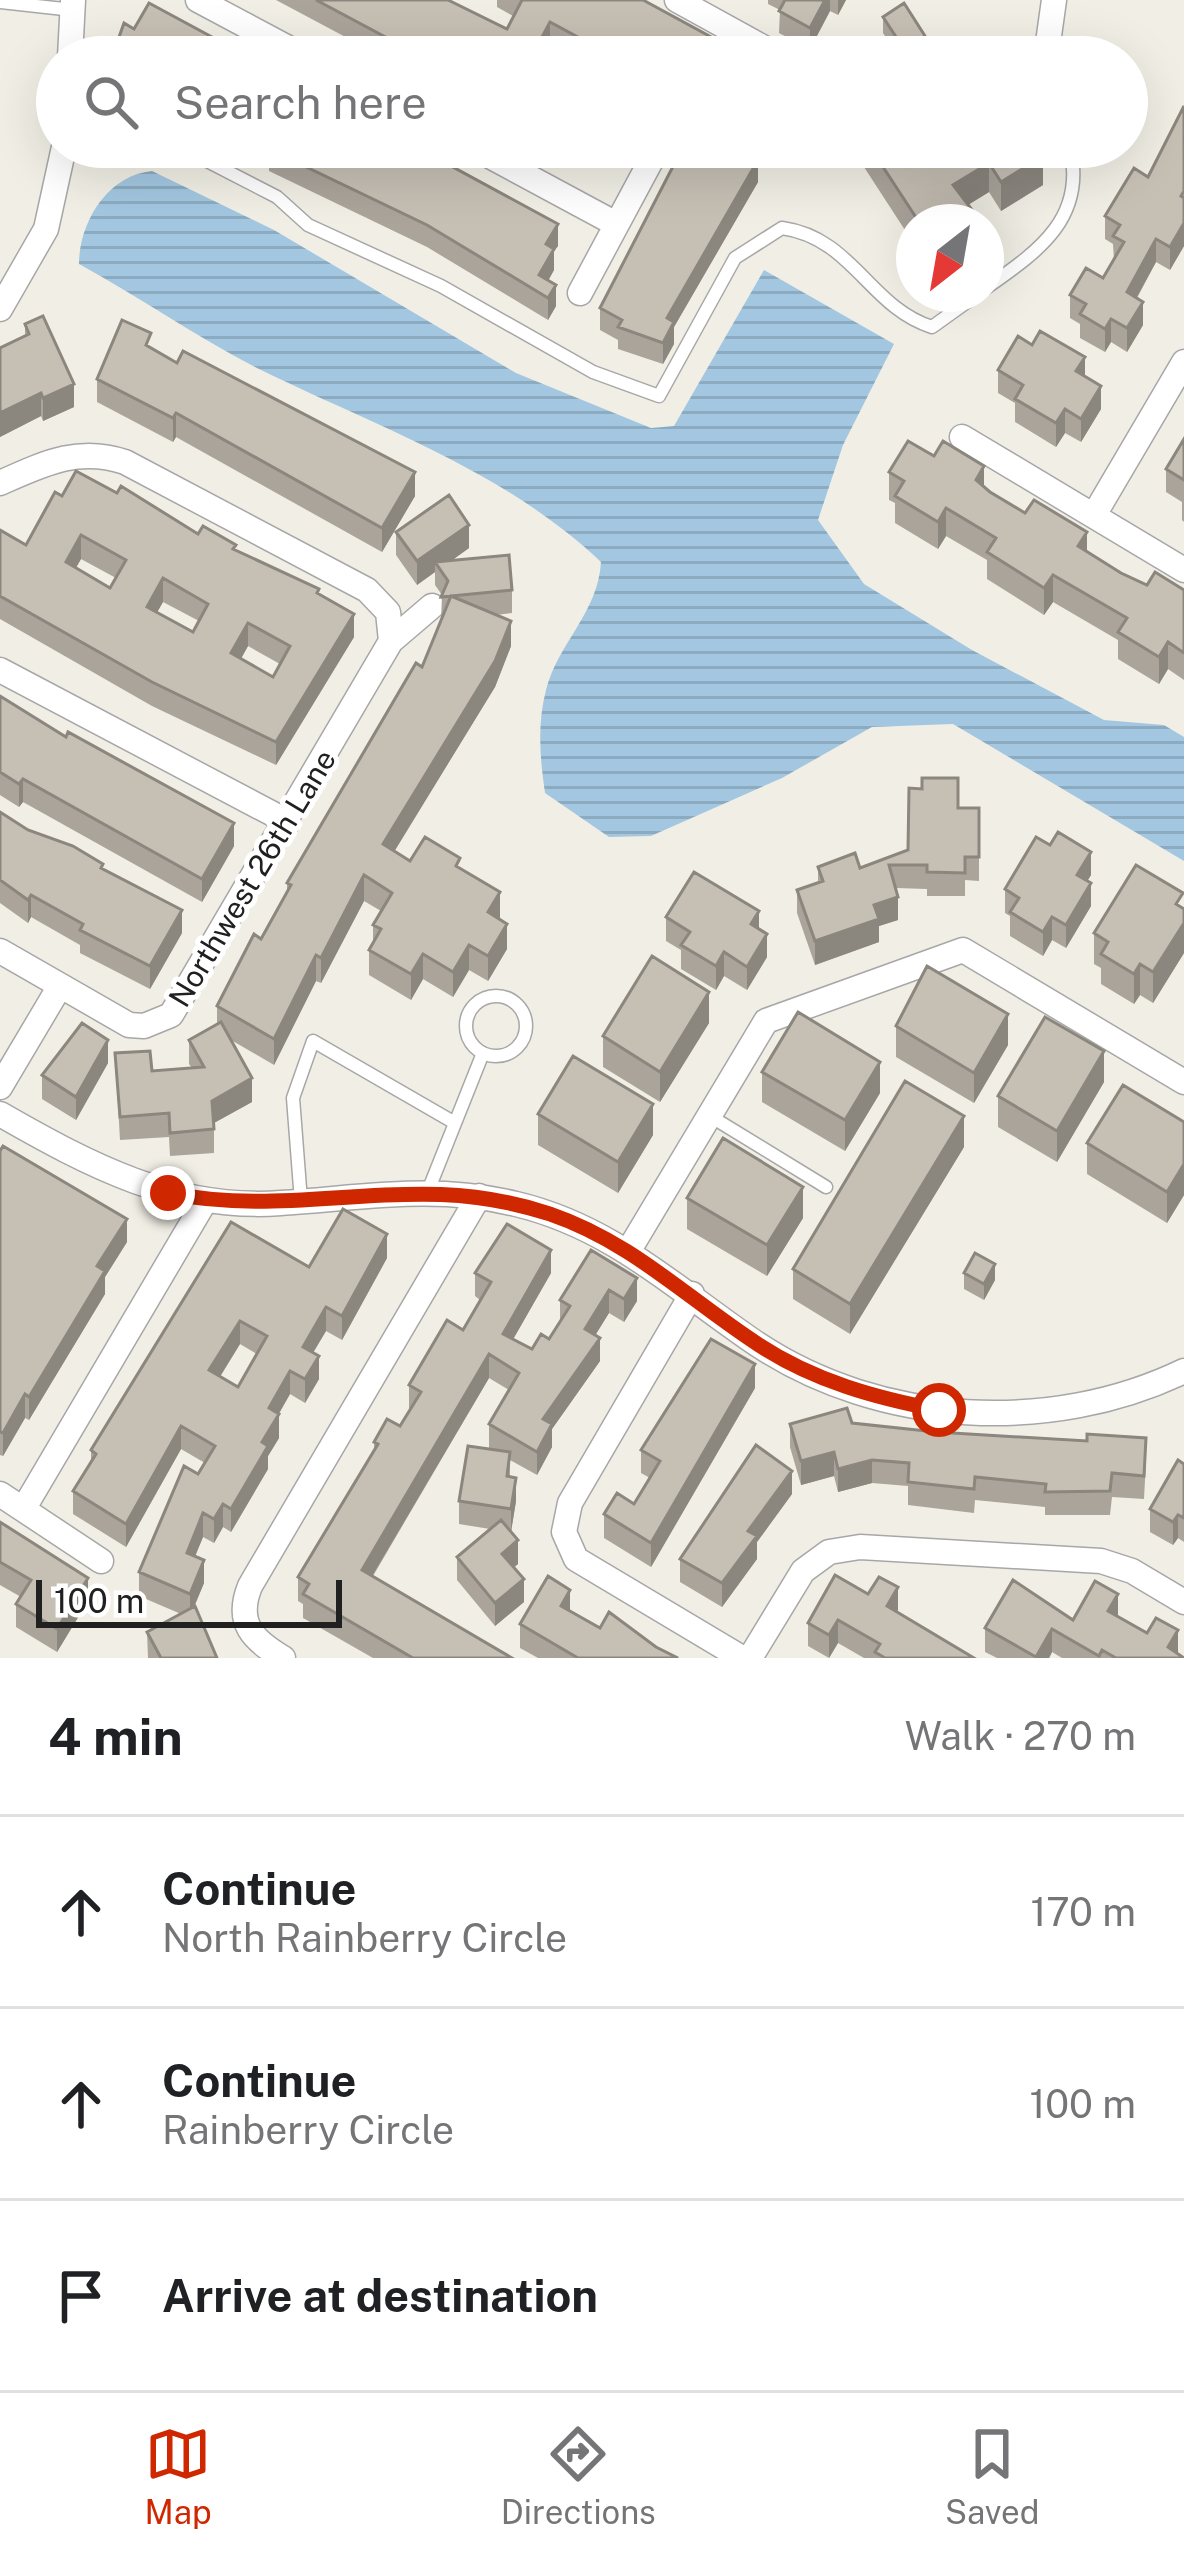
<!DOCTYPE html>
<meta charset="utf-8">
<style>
:root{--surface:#fff;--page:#f2f2f2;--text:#202124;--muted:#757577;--line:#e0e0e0;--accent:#cf2800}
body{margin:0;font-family:"Public Sans",sans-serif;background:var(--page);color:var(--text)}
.compass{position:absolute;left:896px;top:204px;width:108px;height:108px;border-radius:50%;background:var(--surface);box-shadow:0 12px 48px #0002;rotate:211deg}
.scale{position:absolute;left:36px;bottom:30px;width:306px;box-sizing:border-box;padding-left:12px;border:6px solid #202020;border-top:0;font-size:33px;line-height:42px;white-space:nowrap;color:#202020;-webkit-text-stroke:9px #fff;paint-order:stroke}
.stop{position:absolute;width:36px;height:36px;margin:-27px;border:9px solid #cf2800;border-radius:50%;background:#fff}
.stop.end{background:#cf2800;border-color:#fff;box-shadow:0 3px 12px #0008}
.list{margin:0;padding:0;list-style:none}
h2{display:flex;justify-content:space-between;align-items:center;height:156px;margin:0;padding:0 48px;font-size:51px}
h2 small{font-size:39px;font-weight:400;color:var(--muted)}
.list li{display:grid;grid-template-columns:78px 1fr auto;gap:36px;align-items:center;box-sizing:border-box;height:192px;padding:0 48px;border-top:3px solid var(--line)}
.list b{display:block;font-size:45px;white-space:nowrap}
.list p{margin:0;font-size:39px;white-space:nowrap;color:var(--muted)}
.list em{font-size:39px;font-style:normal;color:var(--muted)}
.icon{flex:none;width:66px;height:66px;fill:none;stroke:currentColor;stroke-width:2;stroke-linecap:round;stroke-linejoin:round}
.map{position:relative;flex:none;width:1184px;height:1658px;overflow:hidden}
.search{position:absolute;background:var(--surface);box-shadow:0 12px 48px #0002;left:36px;right:36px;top:36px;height:132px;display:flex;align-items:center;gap:30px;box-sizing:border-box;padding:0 42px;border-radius:66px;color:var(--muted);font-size:45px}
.sheet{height:732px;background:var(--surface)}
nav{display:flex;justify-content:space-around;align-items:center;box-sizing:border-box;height:168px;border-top:3px solid var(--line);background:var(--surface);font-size:33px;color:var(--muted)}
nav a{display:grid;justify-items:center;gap:6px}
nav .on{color:var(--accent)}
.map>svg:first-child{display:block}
</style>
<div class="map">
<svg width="1184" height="1658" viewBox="0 0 1184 1658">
<defs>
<pattern id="water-rules" width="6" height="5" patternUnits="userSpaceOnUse" patternTransform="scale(3)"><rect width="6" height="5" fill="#a3c7e1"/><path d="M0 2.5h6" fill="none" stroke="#8cabc1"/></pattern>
</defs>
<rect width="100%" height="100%" fill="#f1efe5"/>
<!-- water -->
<path fill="url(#water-rules)" d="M152,171L274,230L516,373L651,428L674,426L764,270L894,344L843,445L818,520L864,584L972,650L1104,720L1164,725L1184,737V861L953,724L872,727L782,778L651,836L609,837L545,793C540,759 537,724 546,690C558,643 598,613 601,562C505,471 378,427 261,370C199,339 140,297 79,264C79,222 108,175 152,171Z"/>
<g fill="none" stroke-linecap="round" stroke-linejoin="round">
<defs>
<path id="lane" d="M0,2L73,10
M180,147L277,197L308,225L441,286L593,372L659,396L735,258L782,228C853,238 869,307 932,327L978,294
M986,288C1037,252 1087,219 1070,147
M466 1026a30 30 0 1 1 60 0a30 30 0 1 1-60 0Z
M710,1116L826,1187
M428,1191L483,1053
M301,1201L293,1098L313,1041L455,1123"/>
<path id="street" d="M198,0L305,57
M677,0L766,49
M70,57L73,0
M1046,57L1054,0
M473,147L616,224
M1043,147H1068
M580,293L654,155
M0,309L46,229L64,147
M962,437L1184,570
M0,483C43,464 78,446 125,462L367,590L388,612L391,641
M1094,515L1184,362
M0,670L288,822
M0,951L129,1025L144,1026L171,1015L391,641L432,606
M0,1087L60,986
M0,1114C89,1165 175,1211 281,1203C362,1198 434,1184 516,1204C613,1227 677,1290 757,1344C881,1426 1051,1435 1184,1371
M629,1250L766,1021L963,950L1184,1082
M692,1294L570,1503L564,1532L576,1559L742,1658
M0,1494L101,1561
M24,1508L205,1201
M283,1658C253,1640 235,1623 250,1586L479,1196
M750,1658L803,1571L829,1552L860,1547L1101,1561L1132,1571L1184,1602"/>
</defs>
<!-- lane casing -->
<use href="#lane" stroke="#a7a7a7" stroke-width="15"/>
<!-- street casing -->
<use href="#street" stroke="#a7a7a7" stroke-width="27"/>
<!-- lane -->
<use href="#lane" stroke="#fff" stroke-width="12"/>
<!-- street -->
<use href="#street" stroke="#fff" stroke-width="24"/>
</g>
<!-- wall -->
<path fill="#aaa49b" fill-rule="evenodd" d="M276,0H448L507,29L513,16L497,7V0H643L748,57H575L550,43L544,55L549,57H383Z
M768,0H846L838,15L830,11L810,49L779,33L780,10L768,4Z
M883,17L925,52L918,57H899L883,33Z
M1184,106V246L1170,270L1156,262L1137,298L1143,325L1127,352L1111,342L1105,352L1080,338V324L1070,318V295L1103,278L1114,260L1113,244L1105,239V216L1148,177Z
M254,147H416L558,246L554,251V270L548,280L556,306L548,320L427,247L269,171V155Z
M552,147H610L600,166L584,157L580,162Z
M716,147H764L757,159L758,182L674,327V344L663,364L618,349V340L600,330V308Z
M851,147H1037L1043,185L1001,211L989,192L968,205L979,222H914V244Z
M25,324L74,407L43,421L41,416L0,437V348L25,336Z
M151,348L415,496L382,552L176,437L173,442L97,402V379Z
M998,370L1085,376L1101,409L1081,442L1065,433L1056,447L1015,422V403L998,393Z
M1184,439V522L1182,520V502L1166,492V469Z
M889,472L984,487L1121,573L1147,585L1184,590V680L1168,669L1159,684L1118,659V640L1053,602L1044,615L987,579V560L946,536L938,549L895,523V503L889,500Z
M117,493L198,534L236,550L319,594L354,637L276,765L152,706L0,619V530L26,545L62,496ZM81,559L116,578L110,588L75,568ZM163,602L199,621L193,632L157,612ZM248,646L280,664L273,677L241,659Z
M396,532L469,548L452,560L512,590V613L496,615L511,646L495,687L394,851L410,861L460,869L500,917L507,949L488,981L469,970L453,997L423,979L411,1000L369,975V950L373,943V925L381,911L364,901L321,983L316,981L274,1065L231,1040L252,1102L214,1123V1153L170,1156L169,1137L120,1140L115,1053L152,1071L192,1068L189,1064V1040L217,1025V1006L261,939L287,893V883L422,667L441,620L442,595L435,585V572L417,585L396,555Z
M0,696L234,846L202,902L23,802L19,807L0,795Z
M958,808H979V881L965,880V896H927V889L896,888L898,920L879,926V942L815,965L797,913V890L818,882V867L860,868L908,850Z
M0,812L28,830L103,869L182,933L150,989L80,953V945L31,917L28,923L0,903Z
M1091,875L1087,881L1091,906L1066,948L1052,940L1043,956L1010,936V916L1005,913V889Z
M1183,908L1184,953L1153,1003L1140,995L1134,1004L1101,984V968L1094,964V933Z
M666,917L759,929L767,957L747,990L724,976L716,990L681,969V950L666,941Z
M709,1023L660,1102L603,1067V1036Z
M896,1026L1008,1045L974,1103L896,1057Z
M108,1063L76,1120L42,1099V1075Z
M762,1072L880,1093L845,1151L762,1102Z
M1104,1082L1057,1162L998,1127V1096Z
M538,1114L653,1135L618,1193L538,1145Z
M1184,1122V1195L1167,1223L1087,1174V1143Z
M964,1147L850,1334L793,1299V1269Z
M0,1151L127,1242L105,1277V1294L29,1420L25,1418L3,1456L0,1455Z
M687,1198L803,1218L767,1276L687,1229Z
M231,1222L309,1267L387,1258L342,1340L326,1331L313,1352L319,1379L305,1403L290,1394L279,1414V1438L268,1456V1469L231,1532L223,1527L214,1543L203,1537L195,1556L204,1583L194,1606L217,1658H148L147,1632L181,1614L139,1596V1572L205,1463L181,1449L126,1547L73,1514V1491L91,1463V1450ZM240,1344L257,1354L238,1387L220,1377Z
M591,1250L637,1301L624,1322L609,1313L595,1335L600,1361L552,1429V1447L537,1475L510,1460V1477L516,1501L511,1532L518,1564L514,1567L524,1602L495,1626L457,1580V1557L490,1529L459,1524V1501L493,1450L489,1448V1424L509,1390L489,1378L373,1576L512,1658H373L303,1618V1604L298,1601V1577L374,1451V1442L400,1426L411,1409L409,1408V1385L463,1330L480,1300L475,1296V1273H551L513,1339L532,1349L549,1339L560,1323V1300Z
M964,1273L995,1280L984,1300L964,1289Z
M755,1388L651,1567L604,1538V1514L634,1504L650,1478L641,1473V1450Z
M852,1423L1146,1461L1144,1499L1112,1497L1110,1515H1045V1507L975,1500L974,1513L908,1505V1486L872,1483L838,1492L834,1476L801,1485L790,1447V1424Z
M1184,1464V1542L1178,1538L1173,1545L1150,1532V1509Z
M792,1494L757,1542V1559L722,1607L680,1582V1559Z
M0,1522L88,1601L57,1652L16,1627V1604L21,1597L0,1585Z
M868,1594L898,1610L897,1612L974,1658H864L838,1643L829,1658L808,1646V1623Z
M570,1611L600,1628L656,1647L678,1658H538L520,1648V1624Z
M1118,1616L1184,1658H1062L1052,1652L1049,1658H997L985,1652V1628Z"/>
<!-- shaded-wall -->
<path fill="#8b867e" d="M825,0H830V11L810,49V28Z
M838,0H846L838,15Z
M550,22V43L543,57L535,50Z
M925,36V52L918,57H904V49Z
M600,147H610L600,166Z
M752,147H764L747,176V154Z
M1043,156V185L1001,211V182Z
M758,160V182L674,327V344L663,364V343L667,318Z
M989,163V192L953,214V185Z
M1184,223V246L1170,270V247Z
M558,224V246L554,251V270L541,294L539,275L546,244Z
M1156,239V262L1127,315V292Z
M556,285V306L548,320V298Z
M1143,302V325L1127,352V328Z
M1111,319V342L1105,352V329Z
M1085,357V381L1076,371Z
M74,384V407L43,421V398Z
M1101,386V409L1081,442V419Z
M41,393V416L0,437V413Z
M1065,409V433L1056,447V423Z
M176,413V437L173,442V418Z
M984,466V493L976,480Z
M415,472V496L382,552V528Z
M946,508V536L938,549V522Z
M469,525V548L440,569L435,562V572L417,585V561Z
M1087,532V559L1078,546Z
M81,535V559L66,586V562Z
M1053,575V602L1044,615V588Z
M163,578V602L147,630V607Z
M354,614V637L276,765V742Z
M511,621V646L495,687L383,870V844Z
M248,623V646L231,676V653Z
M1168,642V669L1159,684V657Z
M23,779V802L19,807V784Z
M234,823V846L202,902V879Z
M1091,852V875L1077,898V875Z
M364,875V901L321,983V958Z
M1091,883V906L1066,948V925Z
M500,892V917L488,938V912Z
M31,895V917L28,923V900Z
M898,897V920L879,926V942L815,965V941L874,905Z
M182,910V933L150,989V966Z
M759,911V935L751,924Z
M1052,917V940L1043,956V932Z
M1184,923V953L1153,1003V972Z
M507,924V949L488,981V956Z
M767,934V957L747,990V967Z
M469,945V970L453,997V972Z
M724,952V976L716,990V966Z
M423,954V979L411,1000V974Z
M316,955V981L274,1065V1039Z
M1140,964V995L1134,1004V974Z
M709,992V1023L660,1102V1072Z
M1008,1014V1045L974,1103V1073Z
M108,1040V1063L76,1120V1097Z
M1104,1051V1082L1057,1162V1131Z
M880,1062V1093L845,1151V1120Z
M252,1078V1102L212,1124V1101Z
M653,1104V1135L618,1193V1162Z
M964,1116V1147L850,1334V1304Z
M1184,1164V1195L1167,1223V1192Z
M803,1187V1218L767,1276V1245Z
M127,1219V1242L105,1277V1294L29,1420V1397L97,1266Z
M387,1234V1258L342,1340V1316Z
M551,1250V1273L503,1357V1334Z
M995,1264V1280L984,1300V1284Z
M637,1278V1301L624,1322V1299Z
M609,1290V1313L585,1352V1329Z
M326,1307V1331L303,1370V1347Z
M240,1321V1344L209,1394V1370Z
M600,1338V1361L552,1429V1447L537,1475V1452L543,1419Z
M489,1354V1378L362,1593V1570Z
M319,1356V1379L305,1403V1379Z
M755,1364V1388L651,1567V1543Z
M290,1371V1394L273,1423L279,1414V1438L268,1456V1469L231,1532V1509L262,1442L269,1408Z
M25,1394V1418L3,1456V1433Z
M181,1426V1449L126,1547V1524Z
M834,1452V1476L801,1485V1461Z
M872,1460V1483L838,1492V1469Z
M792,1471V1494L757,1542V1559L722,1607V1583L748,1531Z
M516,1478V1501L511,1532V1509Z
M223,1504V1527L214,1543V1519Z
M203,1513V1537L187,1576V1553Z
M1178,1515V1538L1173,1545V1522Z
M518,1540V1564L502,1577V1554Z
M204,1560V1583L190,1617V1594Z
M88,1578V1601L57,1652V1629Z
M524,1579V1602L495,1626V1603Z
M898,1587V1610L887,1630V1606Z
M570,1590V1613L561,1606Z
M1118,1594V1618L1108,1611Z
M838,1620V1643L829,1658V1635Z
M1052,1629V1652L1049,1658H1036Z
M1178,1630V1654L1168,1647Z"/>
<!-- building -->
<path fill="#c6bfb4" stroke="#8b867e" stroke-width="3" fill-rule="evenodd" d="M316,0H448L507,29L522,0H643L748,57H591L596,47L550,22L535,50L549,57H423Z
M785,0H825L810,28L779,11Z
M149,3L249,57H112L124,23L134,29Z
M904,3L925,36L904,49L883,17Z
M1184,106V191L1181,196L1184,198V223L1170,247L1156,239L1127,292L1143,302L1127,328L1111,319L1105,329L1080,314L1086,304L1070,295L1086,268L1103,278L1124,242L1113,236L1120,225L1105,216L1134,168L1148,177Z
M270,147H416L558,224L546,244L554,249L539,275L556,285L548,298L427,225L269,149Z
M683,147H710L715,149L716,147H752L747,154L758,160L667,318L674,322L663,343L618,327L622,320L600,308Z
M870,147H1037L1043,156L1001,182L989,163L953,185L979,219L975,222H919Z
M43,316L74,384L43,398L41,393L0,413V348L29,334L25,324Z
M122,320L151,333L146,345L177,363L183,351L415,472L382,528L176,413L173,418L97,379Z
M1040,331L1085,357L1076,371L1101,386L1081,419L1065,409L1056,423L1015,399L1023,385L998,370L1018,336L1032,345Z
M1184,439V480L1166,469Z
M908,441L934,456L943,441L984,466L976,480L990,492L1025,513L1034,500L1087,532L1078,546L1121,573L1147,585L1155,572L1184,590V653L1168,642L1159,657L1118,632L1127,618L1053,575L1044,588L987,552L996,538L946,508L938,522L895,496L904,481L889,472Z
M76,471L117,493L121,486L198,534L203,526L236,545L233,549L319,589L317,593L354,614L276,742L152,682L0,596V530L26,545L55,492L62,496ZM81,535L126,560L110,588L66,562ZM163,578L208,604L193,632L147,607ZM248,623L290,646L273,677L231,653Z
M449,495L469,525L417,561L396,532Z
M509,555L512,590L441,597L448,581L435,562Z
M451,596L511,621L495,661L383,844L410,861L425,837L460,858L456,866L500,892L488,912L507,924L488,956L469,945L453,972L423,954L411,974L369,950L381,929L373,925L392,893L364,875L321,958L316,955L274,1039L217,1006L254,934L261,939L291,885L287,883L416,663L422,667Z
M0,696L66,737L68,732L234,823L202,879L23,779L19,784L0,772Z
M922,778H958V808H979V857H965V873L927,872V865H889L898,897L874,905L879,919L815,941L797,890L823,881L818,867L855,853L860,868L908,850L909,788L922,789Z
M0,812L28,830L73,846L103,864L101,868L182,910L150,966L80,930L83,924L31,895L28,900L0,880Z
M1058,832L1091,852L1077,875L1091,883L1066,925L1052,917L1043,932L1010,912L1019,898L1005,889L1036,837L1050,845Z
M1136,865L1183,893L1176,904L1184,909V923L1153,972L1140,964L1134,974L1101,954L1108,942L1094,933Z
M694,872L759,911L751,924L767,934L747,967L724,952L716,966L681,945L690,932L666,917Z
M652,956L709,992L660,1072L603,1036Z
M927,966L1008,1014L974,1073L896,1026Z
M798,1012L880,1062L845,1120L762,1072Z
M1045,1017L1104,1051L1057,1131L998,1096Z
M221,1022L252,1078L212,1101L214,1129L170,1133L169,1113L120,1117L115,1053L150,1051L152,1071L204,1067L189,1040Z
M82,1023L108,1040L76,1097L42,1075Z
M573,1056L653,1104L618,1162L538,1114Z
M905,1081L964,1116L850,1304L793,1269Z
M1123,1085L1184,1122V1164L1167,1192L1087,1143Z
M723,1138L803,1187L767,1245L687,1198Z
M3,1146L127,1219L97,1266L105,1271L29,1397L25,1394L3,1433L0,1432V1151Z
M343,1209L387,1234L342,1316L326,1307L303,1347L319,1356L305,1379L290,1371L269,1408L279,1414L262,1442L268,1446L231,1509L223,1504L214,1519L203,1513L187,1553L204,1560L190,1594L139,1572L184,1466L198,1474L215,1446L181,1426L126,1524L73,1491L96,1454L91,1450L231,1222L309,1267ZM240,1321L267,1336L238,1387L209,1370Z
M507,1224L551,1250L503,1334L532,1349L541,1334L549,1339L570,1306L560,1300L591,1250L637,1278L624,1299L609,1290L585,1329L600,1338L543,1419L552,1424L537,1452L489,1424L519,1373L489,1354L362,1570L512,1658H413L303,1594L309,1584L298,1577L378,1444L374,1442L387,1419L400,1426L421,1392L409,1385L447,1320L463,1330L491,1282L475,1273Z
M975,1253L995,1264L984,1284L964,1273Z
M711,1339L755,1364L651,1543L604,1514L617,1493L634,1504L660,1461L641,1450Z
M847,1408L852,1423L936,1432L1087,1441V1434L1146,1438L1144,1476L1112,1473L1110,1491L1045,1492L1046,1484L975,1477L974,1489L908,1482L909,1463L872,1460L838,1469L834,1452L801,1461L790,1424Z
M756,1445L792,1471L748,1531L757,1536L722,1583L680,1559Z
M468,1446L510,1452L507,1476L516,1478L511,1509L459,1501Z
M1178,1460L1184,1464V1518L1178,1515L1173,1522L1150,1509Z
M501,1520L518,1540L502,1554L524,1579L495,1603L457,1557Z
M0,1522L88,1578L57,1629L16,1604L31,1580L0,1562Z
M835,1575L868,1594L879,1577L898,1587L887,1606L974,1658H885L875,1652L880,1644L838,1620L829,1635L808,1623Z
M548,1576L570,1590L561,1606L600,1628L609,1612L656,1647L678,1658H578L520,1624Z
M1013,1580L1073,1620L1095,1581L1118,1594L1108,1611L1147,1633L1156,1618L1178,1630L1168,1647L1184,1658H1116L1102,1650L1099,1656L1052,1629L1036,1657L985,1628Z
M195,1606L217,1658H161L147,1632Z"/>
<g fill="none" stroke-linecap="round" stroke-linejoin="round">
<!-- route -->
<path stroke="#cf2800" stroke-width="15" d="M168,1193C303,1220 412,1168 550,1214C632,1242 688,1299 759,1345C814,1381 876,1398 939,1410"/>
</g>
<g text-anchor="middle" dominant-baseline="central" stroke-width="10" stroke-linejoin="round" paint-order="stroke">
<!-- street labels -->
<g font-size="30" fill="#202020" stroke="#fff">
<text transform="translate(252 878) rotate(-59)">Northwest 26th Lane</text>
</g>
</g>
</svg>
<svg class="compass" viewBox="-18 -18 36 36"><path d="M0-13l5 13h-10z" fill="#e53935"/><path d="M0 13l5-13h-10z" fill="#757577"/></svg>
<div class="scale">100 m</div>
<div class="stop" style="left:939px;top:1410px"></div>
<div class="stop end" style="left:168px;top:1193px"></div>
<div class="search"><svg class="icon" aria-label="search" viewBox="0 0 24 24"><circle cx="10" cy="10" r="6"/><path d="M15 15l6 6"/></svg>Search here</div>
</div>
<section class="sheet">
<h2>4 min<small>Walk · 270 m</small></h2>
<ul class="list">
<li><svg class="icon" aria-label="ahead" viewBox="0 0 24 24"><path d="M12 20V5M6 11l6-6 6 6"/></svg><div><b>Continue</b><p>North Rainberry Circle</p></div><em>170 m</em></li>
<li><svg class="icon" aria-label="ahead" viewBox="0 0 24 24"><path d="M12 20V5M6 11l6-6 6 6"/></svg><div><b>Continue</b><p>Rainberry Circle</p></div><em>100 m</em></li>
<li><svg class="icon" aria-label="arrive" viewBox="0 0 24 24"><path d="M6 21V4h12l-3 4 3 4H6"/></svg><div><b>Arrive at destination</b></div></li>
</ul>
</section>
<nav>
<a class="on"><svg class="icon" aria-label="map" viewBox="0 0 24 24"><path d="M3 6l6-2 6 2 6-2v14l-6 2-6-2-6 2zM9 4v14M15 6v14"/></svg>Map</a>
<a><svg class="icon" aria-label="directions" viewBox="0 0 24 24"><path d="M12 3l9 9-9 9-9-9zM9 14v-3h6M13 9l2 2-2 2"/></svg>Directions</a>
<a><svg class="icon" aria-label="saved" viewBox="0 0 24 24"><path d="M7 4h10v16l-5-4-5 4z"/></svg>Saved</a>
</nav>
